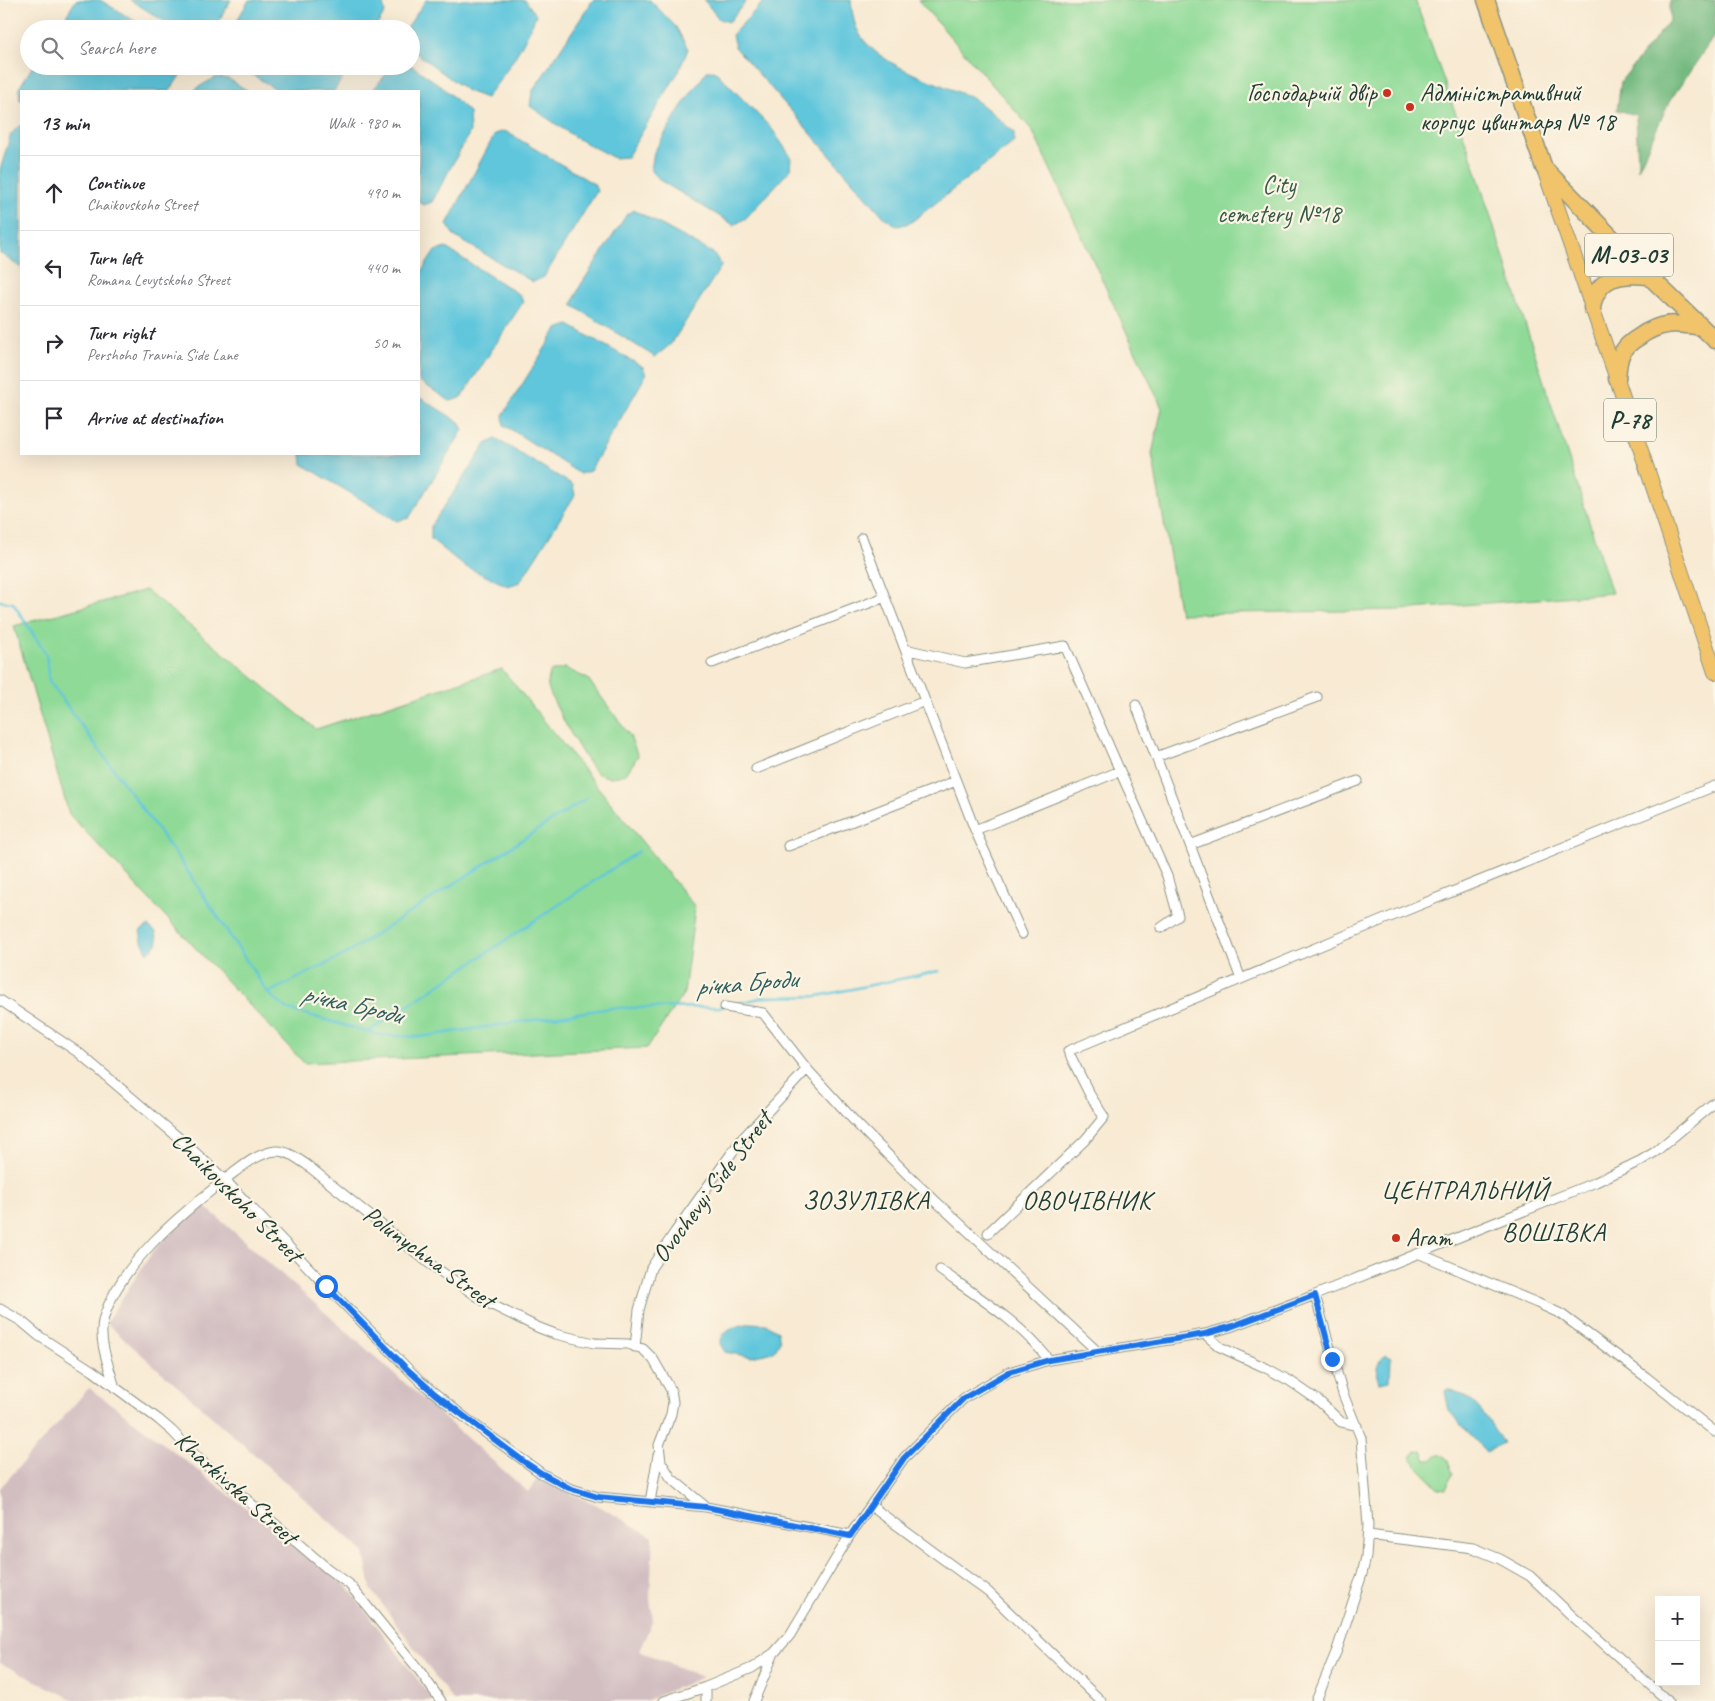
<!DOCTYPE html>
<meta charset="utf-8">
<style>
:root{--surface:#fff;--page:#f2f2f3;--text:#2b2b33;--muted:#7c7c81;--line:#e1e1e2}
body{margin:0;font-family:Caveat,sans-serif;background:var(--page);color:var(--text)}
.controls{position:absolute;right:15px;bottom:15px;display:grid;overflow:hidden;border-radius:0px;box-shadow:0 5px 20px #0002}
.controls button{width:45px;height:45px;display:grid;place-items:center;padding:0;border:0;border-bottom:1px solid var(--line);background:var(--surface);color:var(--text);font:25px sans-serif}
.stop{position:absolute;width:15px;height:15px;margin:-11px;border:4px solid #1a73e8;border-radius:50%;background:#fff}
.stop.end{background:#1a73e8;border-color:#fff;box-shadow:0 1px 5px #0008}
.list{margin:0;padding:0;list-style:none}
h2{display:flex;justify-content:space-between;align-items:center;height:65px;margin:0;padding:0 20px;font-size:21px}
h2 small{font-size:16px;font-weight:400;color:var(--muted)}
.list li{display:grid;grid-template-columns:32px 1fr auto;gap:15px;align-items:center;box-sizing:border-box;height:75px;padding:0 20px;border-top:1px solid var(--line)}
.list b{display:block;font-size:19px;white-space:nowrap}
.list p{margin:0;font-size:16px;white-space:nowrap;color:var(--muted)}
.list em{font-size:16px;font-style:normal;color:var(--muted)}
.icon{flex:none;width:28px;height:28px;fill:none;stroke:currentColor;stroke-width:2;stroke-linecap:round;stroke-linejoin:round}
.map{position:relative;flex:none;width:1715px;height:1701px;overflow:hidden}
.search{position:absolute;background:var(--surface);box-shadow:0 5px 20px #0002;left:20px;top:20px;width:400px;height:55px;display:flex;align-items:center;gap:12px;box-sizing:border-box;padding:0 18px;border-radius:28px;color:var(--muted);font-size:19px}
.panel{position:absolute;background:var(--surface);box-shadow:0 5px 20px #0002;left:20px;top:90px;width:400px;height:365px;border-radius:0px}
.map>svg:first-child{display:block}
</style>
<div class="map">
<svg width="1715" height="1701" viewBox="0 0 1715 1701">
<rect width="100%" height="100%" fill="#fcf5e5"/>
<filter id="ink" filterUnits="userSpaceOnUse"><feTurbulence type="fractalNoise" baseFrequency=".02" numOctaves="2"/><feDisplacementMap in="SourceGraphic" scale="10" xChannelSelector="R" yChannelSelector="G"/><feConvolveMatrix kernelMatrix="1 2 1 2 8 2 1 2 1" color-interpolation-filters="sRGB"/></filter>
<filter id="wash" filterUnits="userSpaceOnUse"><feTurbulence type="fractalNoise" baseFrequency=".0096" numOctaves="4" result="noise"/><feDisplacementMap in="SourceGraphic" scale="20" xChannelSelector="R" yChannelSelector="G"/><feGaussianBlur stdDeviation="1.12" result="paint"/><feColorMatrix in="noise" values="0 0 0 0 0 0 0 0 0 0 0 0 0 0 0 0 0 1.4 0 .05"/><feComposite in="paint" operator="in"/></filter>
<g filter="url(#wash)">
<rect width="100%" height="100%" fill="#f8ead3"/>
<!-- industrial -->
<path fill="#d2bec1" d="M199,1201L528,1492L538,1478L597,1505L653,1537L650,1598L653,1620L639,1651L703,1677L645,1701H453L371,1589L364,1552L106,1323L149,1257L172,1227Z
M89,1388L122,1412L346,1585L434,1701H76L0,1663V1488Z"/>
<!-- green -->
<path fill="#8fda97" stroke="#578c66" d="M918,0H1415L1473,162L1612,593L1401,610L1180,614L1152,454L1162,408L1032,130Z
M146,590L316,729L502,669L695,907L684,993L647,1048L304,1063L69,814L14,626Z
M565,668L588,679L630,736L638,756L626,774C616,777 607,779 597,773C588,767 551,700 548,687C547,682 549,677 550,672Z
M1422,1451L1426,1460H1432L1436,1455H1442L1448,1461L1453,1474L1445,1489L1438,1488C1429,1477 1417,1469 1411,1457L1415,1452Z"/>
<!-- forest -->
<path fill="#73ba80" stroke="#497c5a" d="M1670,0H1715V35L1669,102L1638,169L1636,115L1617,110L1621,81L1670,20Z"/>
<!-- water -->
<path fill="#5fc6dc" stroke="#3f8288" d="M76,0H100L148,29H58Z
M130,0H231L214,29H177Z
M249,0H382L385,12L375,29H232Z
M426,0H525L536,15C524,46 506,73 486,98L467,91L411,49V29H406Z
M593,0H650L676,27L688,49L679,71L627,157L614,158L576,138L530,106L532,92Z
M704,0H747L729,22L719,19Z
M765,0H851C852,8 853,19 856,27C872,66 937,81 972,98C986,106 1001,122 1014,132V142L910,223L898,226L885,218L735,47L732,35Z
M411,65L441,86L469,112L470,132L432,202L424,205L419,202V91H372L393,66Z
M33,66H186L170,91H21V101L20,100L19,88Z
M239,66H351L334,91H278Z
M707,71H715L772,129L791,157L790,170L746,218L734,225L661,181L651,170L654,152L681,107Z
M216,77L229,79L248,91H195L197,88Z
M20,125L21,126V268L0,253V170L11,134Z
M505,131L594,184L597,191L544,277L533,282L454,236L447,224L495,134Z
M634,210L713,253L722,265L671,344L655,357L572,305L580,286L627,214Z
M446,248L520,295L523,302L461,398L450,401L419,381V275L435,251Z
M569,325L643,367L646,375L590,471L580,474L504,425L503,415L557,329Z
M419,397L459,422L463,430L409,518L397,521L302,464L301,454H419Z
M496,439L573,485L575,495L520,582L508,586L464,566L431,539V526L486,444Z
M148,926L156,932L158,943L148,953L142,941L140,931Z
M751,1323L766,1324L778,1331L780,1341L774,1352L751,1357L725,1352L720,1344C724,1326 735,1327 751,1323Z
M1385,1355L1391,1358L1390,1381L1379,1383C1376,1371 1377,1364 1385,1355Z
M1448,1389C1477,1397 1488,1420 1503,1443L1486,1452L1449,1411L1445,1391Z"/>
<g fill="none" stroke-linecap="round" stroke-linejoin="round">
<!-- stream -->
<path stroke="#5fc6dc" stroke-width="2.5" d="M0,601L13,603L46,654L49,681L182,863L268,993L287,1009L379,1035L420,1037L611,1008L724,1007
M268,993L344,955L587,798
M732,1005L764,997L818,996L939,971
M368,1032L639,851"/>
</g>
</g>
<g filter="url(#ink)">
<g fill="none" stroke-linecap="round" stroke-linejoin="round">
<defs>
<path id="street" d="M862,538L975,830
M905,649L965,663L1065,646L1120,771
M712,663L885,597
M1136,705L1190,845
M1156,757L1317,697
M756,769L925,701
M788,846L956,781
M1022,934L975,830L1120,771L1167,876L1178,916L1161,928
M1241,979L1190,845L1358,781
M0,1000L79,1053L186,1144L225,1180L326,1286L421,1382L468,1420L541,1473L569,1488L598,1497L706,1507L850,1535
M725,1007L763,1013L807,1069L859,1126L914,1181L1098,1352
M988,1233L1085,1140L1104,1117L1090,1095L1068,1051L1385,919L1715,786
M1420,1254L1537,1303L1561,1314L1646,1377L1715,1432
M940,1270C977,1296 1022,1324 1049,1360
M1315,1295L1343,1394L1361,1438L1368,1525L1366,1557L1362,1574L1337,1650L1316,1701
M0,1309L21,1321L39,1336L93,1371L158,1419L172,1431L200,1460L328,1569L349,1584L419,1670L441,1701
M1205,1334L1220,1347L1266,1368L1290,1381L1319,1401L1341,1422L1357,1426
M635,1347L639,1310L651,1268L675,1232L741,1140L807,1069
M115,1388C109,1366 97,1339 104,1317C121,1263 180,1215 223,1181C238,1170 256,1153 276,1151C287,1150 298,1159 307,1165L430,1264L484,1301L537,1327L555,1334L594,1343L628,1344L643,1349L653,1359L671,1390L673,1402L671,1414L659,1445L661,1462L671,1478L706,1507
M650,1502L658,1455
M871,1506L988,1592L1101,1701
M1368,1535L1473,1548L1500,1559L1530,1576L1570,1614L1668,1701
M706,1687V1701
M664,1701L706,1687L752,1668L774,1653L790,1635L850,1535L904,1458L964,1398L1009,1372L1049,1360L1205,1334L1230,1327L1315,1295L1596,1182L1640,1161L1655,1152L1715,1102
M754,1701L774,1653"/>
<path id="primary" d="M1544,169L1617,379L1715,672"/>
<path id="highway" d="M1486,0L1544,168L1649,276L1715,340
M1592,308C1597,276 1621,273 1649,276
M1617,379C1618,370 1618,360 1622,353C1626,346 1632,341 1639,337C1661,321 1676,323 1702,327"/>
</defs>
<!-- street casing -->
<use href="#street" stroke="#8c9484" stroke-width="11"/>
<!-- primary casing -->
<use href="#primary" stroke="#8c9484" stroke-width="16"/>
<!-- highway casing -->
<use href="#highway" stroke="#8c9484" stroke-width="19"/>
<!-- street -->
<use href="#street" stroke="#fff" stroke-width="9"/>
<!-- primary -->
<use href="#primary" stroke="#f1c36a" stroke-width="14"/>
<!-- highway -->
<use href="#highway" stroke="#f1c36a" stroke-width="16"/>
</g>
</g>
<g fill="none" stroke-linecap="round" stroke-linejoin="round" filter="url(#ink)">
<!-- route -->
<path stroke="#1a73e8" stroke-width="6" d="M326,1286L407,1369L435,1394L523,1461L541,1473L569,1488L598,1497L706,1507L850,1536L904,1458L964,1398L1009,1372L1049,1360L1205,1334L1230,1327L1315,1295L1332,1359"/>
</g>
<!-- markers -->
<g fill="#c8321e" stroke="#fcf5e5" stroke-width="2">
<circle cx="1387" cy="93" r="5"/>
<circle cx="1410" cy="107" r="5"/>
<circle cx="1396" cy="1238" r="5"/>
</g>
<g text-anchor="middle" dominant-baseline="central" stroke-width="4.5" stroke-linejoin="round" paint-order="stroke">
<!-- shield labels -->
<g fill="#fcf5e5" stroke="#617469" stroke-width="1">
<rect x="1585" y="233.5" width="88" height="43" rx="4"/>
<rect x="1604" y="398.5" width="52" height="43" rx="4"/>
</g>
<g font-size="24" font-weight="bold" fill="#1f3d34">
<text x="1629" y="255">М-03-03</text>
<text x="1630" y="420">Р-78</text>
</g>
<!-- poi labels -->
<g font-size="25" fill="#1f3d34" stroke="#fcf5e5" text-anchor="start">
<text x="1377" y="93" text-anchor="end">Господарчій двір</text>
<text x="1420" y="93">Адміністративний<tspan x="1420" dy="29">корпус цвинтаря № 18</tspan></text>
<text x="1406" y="1238">Агат</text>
</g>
<!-- park labels -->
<g font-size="25" fill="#355c48" stroke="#fcf5e5">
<text x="1279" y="185">City<tspan x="1279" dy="29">cemetery №18</tspan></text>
</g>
<!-- street labels -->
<g font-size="25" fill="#1f3d34" stroke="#fcf5e5">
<text transform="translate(712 1187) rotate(-53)">Ovochevyi Side Street</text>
<text transform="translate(237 1197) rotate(45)">Chaikovskoho Street</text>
<text transform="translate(429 1257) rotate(36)">Polunychna Street</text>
<text transform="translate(236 1488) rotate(42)">Kharkivska Street</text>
</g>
<!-- water labels -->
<g font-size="26" font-style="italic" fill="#2f5f5e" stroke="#fcf5e5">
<text transform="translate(746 983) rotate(-5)">річка Броди</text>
<text transform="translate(352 1004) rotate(13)">річка Броди</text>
</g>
<!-- neighbourhood labels -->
<g font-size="26" letter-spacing="1" fill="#1f3d34" stroke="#fcf5e5">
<text x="1465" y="1190">ЦЕНТРАЛЬНИЙ</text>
<text x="866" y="1200">ЗОЗУЛІВКА</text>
<text x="1087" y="1200">ОВОЧІВНИК</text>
<text x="1554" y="1232">ВОШІВКА</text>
</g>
</g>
</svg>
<div class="controls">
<button>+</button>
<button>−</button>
</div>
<div class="stop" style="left:326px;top:1286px"></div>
<div class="stop end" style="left:1332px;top:1359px"></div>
<div class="search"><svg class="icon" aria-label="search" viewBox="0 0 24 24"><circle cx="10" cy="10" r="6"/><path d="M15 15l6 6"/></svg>Search here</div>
<section class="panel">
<h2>13 min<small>Walk · 980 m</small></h2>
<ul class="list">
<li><svg class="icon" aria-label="ahead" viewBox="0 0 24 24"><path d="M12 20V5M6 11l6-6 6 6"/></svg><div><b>Continue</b><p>Chaikovskoho Street</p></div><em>490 m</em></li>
<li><svg class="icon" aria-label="left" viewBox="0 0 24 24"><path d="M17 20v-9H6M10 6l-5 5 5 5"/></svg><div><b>Turn left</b><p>Romana Levytskoho Street</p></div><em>440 m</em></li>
<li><svg class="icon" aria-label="right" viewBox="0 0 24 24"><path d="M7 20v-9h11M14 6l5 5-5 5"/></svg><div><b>Turn right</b><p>Pershoho Travnia Side Lane</p></div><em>50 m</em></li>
<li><svg class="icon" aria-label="arrive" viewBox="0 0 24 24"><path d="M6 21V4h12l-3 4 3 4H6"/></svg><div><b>Arrive at destination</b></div></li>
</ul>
</section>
</div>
